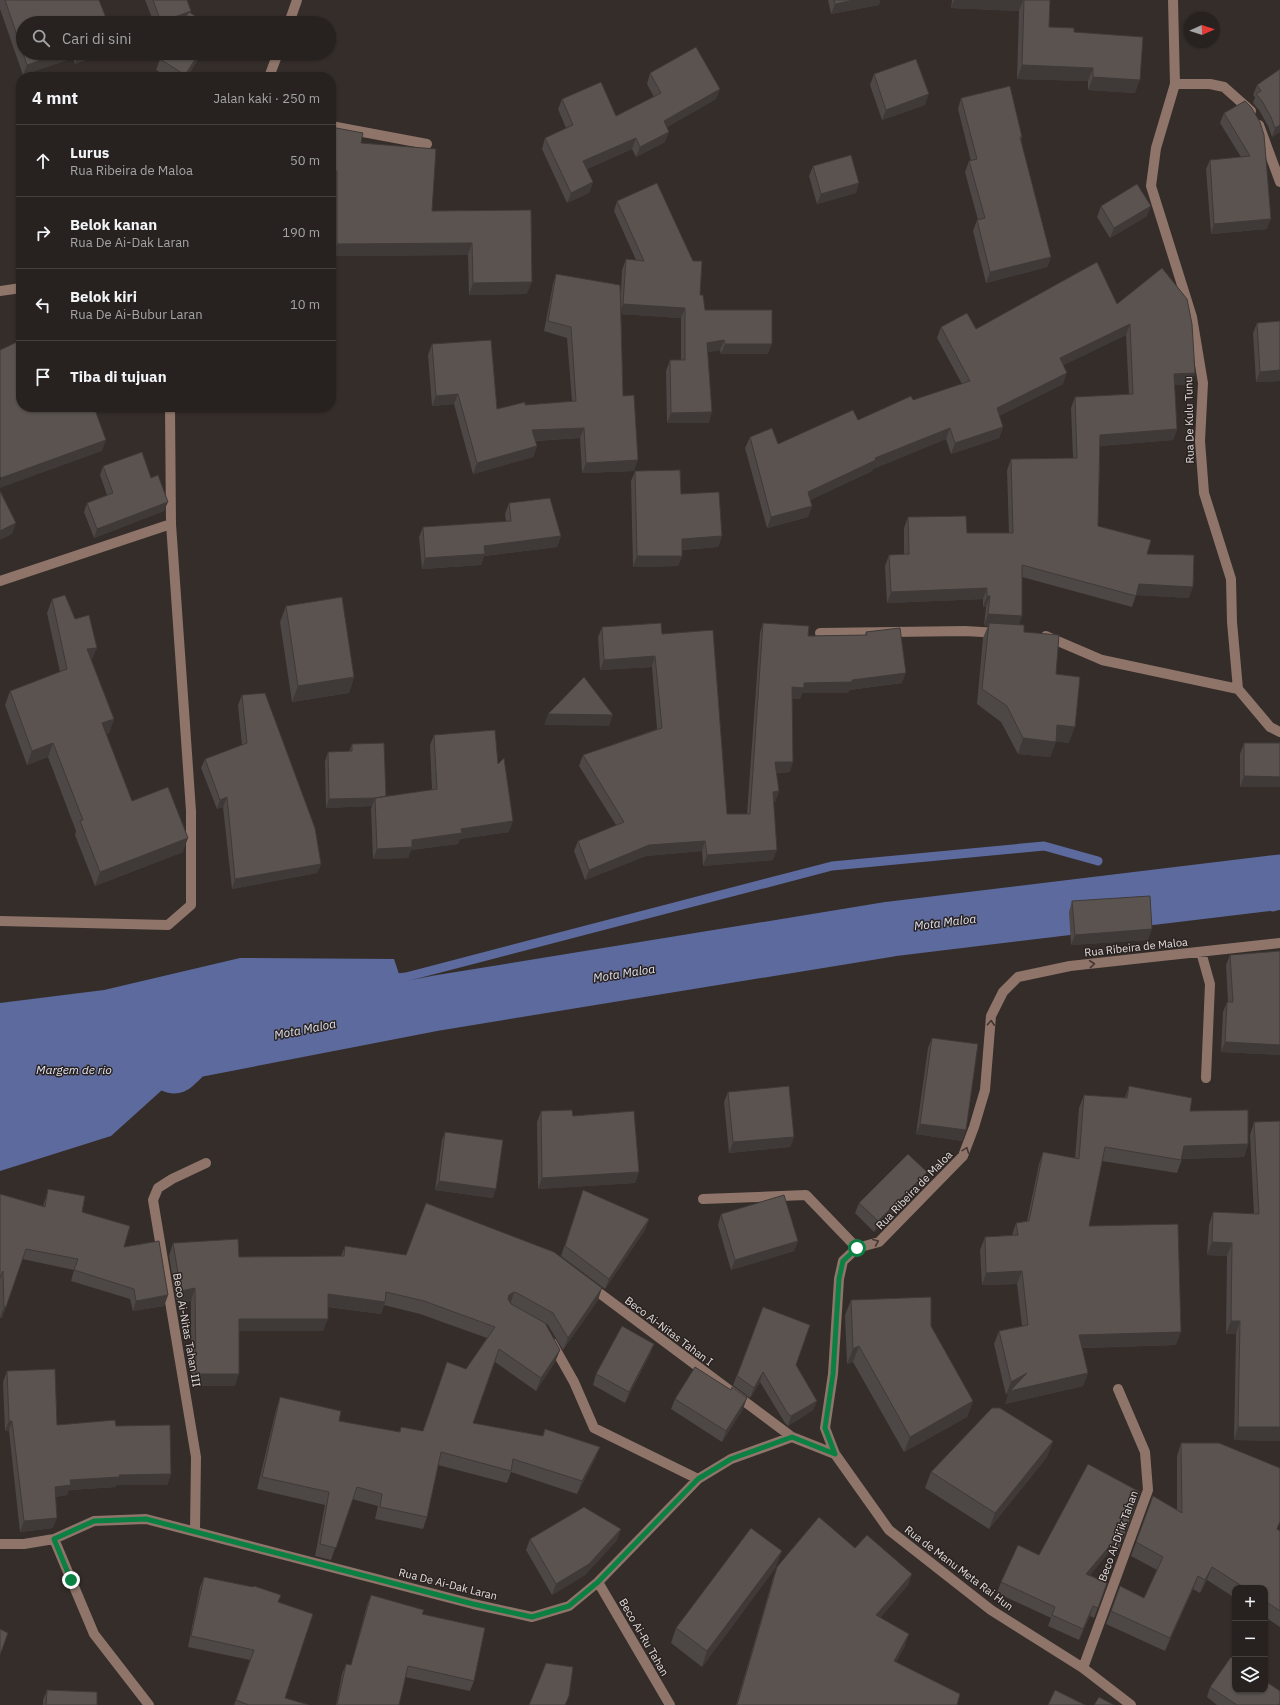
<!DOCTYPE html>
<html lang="id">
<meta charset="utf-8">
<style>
:root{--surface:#272220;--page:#332f2d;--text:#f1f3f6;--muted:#a4a4a5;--line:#433f3e}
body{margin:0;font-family:"IBM Plex Sans",sans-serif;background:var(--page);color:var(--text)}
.controls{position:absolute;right:12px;bottom:12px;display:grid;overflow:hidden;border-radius:8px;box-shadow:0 1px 3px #0004}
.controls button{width:36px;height:36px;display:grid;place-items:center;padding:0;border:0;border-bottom:1px solid var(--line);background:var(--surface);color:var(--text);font:20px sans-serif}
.compass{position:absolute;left:1184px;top:12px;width:36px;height:36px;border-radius:50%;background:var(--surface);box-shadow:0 1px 3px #0004;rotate:87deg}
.stop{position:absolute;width:12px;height:12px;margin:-9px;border:3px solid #0b8043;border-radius:50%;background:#fff}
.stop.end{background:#0b8043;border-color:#fff;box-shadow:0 1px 4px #0008}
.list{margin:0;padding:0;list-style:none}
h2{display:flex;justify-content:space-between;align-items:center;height:52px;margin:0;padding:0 16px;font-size:17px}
h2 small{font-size:13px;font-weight:400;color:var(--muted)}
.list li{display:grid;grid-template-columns:26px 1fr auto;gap:12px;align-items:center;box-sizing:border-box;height:72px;padding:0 16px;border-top:1px solid var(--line)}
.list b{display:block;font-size:15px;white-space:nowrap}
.list p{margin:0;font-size:13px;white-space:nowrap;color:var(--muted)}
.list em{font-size:13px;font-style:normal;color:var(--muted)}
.icon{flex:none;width:22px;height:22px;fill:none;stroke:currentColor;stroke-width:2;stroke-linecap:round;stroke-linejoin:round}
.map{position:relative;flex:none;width:1280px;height:1705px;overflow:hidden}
.search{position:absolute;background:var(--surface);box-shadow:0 1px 3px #0004;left:16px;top:16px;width:320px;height:44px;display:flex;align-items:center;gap:10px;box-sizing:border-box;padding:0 14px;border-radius:22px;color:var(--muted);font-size:15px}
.panel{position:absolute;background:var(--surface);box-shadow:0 1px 3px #0004;left:16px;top:72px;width:320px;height:340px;border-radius:16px}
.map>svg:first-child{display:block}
</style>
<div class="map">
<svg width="1280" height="1705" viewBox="0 0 1280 1705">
<rect width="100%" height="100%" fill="#342d2a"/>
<!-- water -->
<path fill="#5d6a9d" d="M240,958L394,959L405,992L202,1054L111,1136L0,1171V1003L104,990Z"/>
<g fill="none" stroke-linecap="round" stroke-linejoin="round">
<!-- stream -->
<path stroke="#5d6a9d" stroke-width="9" d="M1273,907L1280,905
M389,979L406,977L832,866L1044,846L1098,861"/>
<!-- river -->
<path stroke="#5d6a9d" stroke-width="55" d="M174,1066L190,1051L437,1003L891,929L1280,882"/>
<!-- minor -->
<path stroke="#8e7469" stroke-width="10" d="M1173,0L1175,84L1156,148L1151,186L1192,317L1203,383L1200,441L1204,493L1231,579L1232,622L1238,689L1270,727L1280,732
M289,23L297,0
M269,77L278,53
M1175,84H1210L1224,87L1251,111
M1259,125L1280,182
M331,126L427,144
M0,291L21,288
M0,581L171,524
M820,633L965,631L999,633
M1046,636L1102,660L1238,689
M0,921L168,925L191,905V811L171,524L170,407
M1201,952L1210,984L1206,1078
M703,1199L806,1195L857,1248
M590,1286L792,1437
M552,1343L574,1382L594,1428L698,1479
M195,1531L196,1457L153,1200L158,1188L172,1179L206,1163
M54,1539L94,1634L149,1705
M0,1544H24L54,1539L94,1521L146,1519L473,1604L532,1617L569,1606L598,1582L698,1479L731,1459L792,1437L835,1454
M598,1582L670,1705
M1083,1668L1148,1490L1145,1452L1118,1389
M1131,1705L1083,1668L991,1610L889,1530L835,1454L825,1428L833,1374L839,1279L843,1261L857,1248L879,1242L963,1156L974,1127L985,1090L991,1016L1003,992L1018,977L1070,966L1280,943"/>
</g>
<!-- wall -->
<path fill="#4d4745" d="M0,0H99L23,53H104L75,64L73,58L23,75L0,9Z
M145,0H187L191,11L190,13L206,23H154Z
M828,0H880L879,5L831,14Z
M952,0H1050L1049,27L1074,32L1135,93L1088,90V81L1017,79L1019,11L951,8Z
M202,53L187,77H167L156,70L160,59Z
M1280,69V132L1272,137L1268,126L1259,110L1253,103L1255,97L1253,95L1257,85Z
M650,73L720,89L716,99L667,127L665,142L636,157L632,149L587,169L593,182L589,193L567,203L542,149L545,138L566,128L558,109L562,99L616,116L654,97L647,84Z
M874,74L925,105L882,120L870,85Z
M961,98L1022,137L1021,141L1051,257L1047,267L986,283L973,231L977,220H978L965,172L969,161H971L958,109Z
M1245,101L1267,229L1211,234L1206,169L1210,160L1241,157L1220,123L1224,113Z
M331,127L361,143L432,211L531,210L527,294L469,295L468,255L333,256V184L331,183Z
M813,166L856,193L817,204L809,176Z
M617,201L700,295L705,310L768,354H721L720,350L708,352L709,423H667L666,371L670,360H681V318L621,314L623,396L634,471L582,473L580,438L535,441L537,446L533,457L473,474L454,404L432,406L428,355L432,344L497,409L525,405L572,401L567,338L544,331L553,284L556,274L621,291L622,270L626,259L636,260L614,211Z
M1101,206L1147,216L1110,238L1097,217Z
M1117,304L1195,373L1191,384L1174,385L1177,429L1173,440L1100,446L1098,526L1147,554L1189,598L1136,595L1132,607L1022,577V616L1019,624L1024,632L1056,674L1069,743L1056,741L1050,757L1018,754L1001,722L977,704L983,638L988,626L984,625L986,607H983V599L887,603L885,566L889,555L904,554V528L908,517L967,533H1009L1007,470L1011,459L1073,458L1071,408L1075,397L1129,395L1126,335L1063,365V384L999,416L1003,427L999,438L951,454L946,439L873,469L872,471L810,500L812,506L808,517L767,528L745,448L750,437L778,444L858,420L962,384L937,338L941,327L976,329Z
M1280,321V381L1256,382L1253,333L1257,323Z
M103,466L151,478L164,511L94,538L84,512L87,503L107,495L100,475Z
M635,471L681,494L722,536L718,547L682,550V556L678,566L633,567L631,481Z
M509,503L561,536L557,547L484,556L481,565L422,569L419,537L423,527L506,522L505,514Z
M52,599L91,662L114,719L109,733L106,734L132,801L183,852L95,886L75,835L76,831L48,757L27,765L5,705L10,691L60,672L47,613Z
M286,606L354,677L349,693L292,702L280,622Z
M763,623L808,636L865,635L866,632L902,683L849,690L848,693H802L800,699L792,698L790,772L776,773L779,791L775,802H774L773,860L703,866L702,851L646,856L585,880L574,851L578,841L616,825L579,766L583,755L657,729L652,667L600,670L598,637L602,627L662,634L727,814H747L760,633Z
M242,695L321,864L317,873L232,889L223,807L217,809L201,768L205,759L242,745L238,705Z
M434,735L498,764L509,832L460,839L458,844L411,850L408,858L373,859L371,808L372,806L326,808L325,761L328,752H349L352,744L386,796L432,790L430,745Z
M1244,743H1280L1240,787V754Z
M1072,901L1148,940L1071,945L1069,912Z
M1280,951V1055L1221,1052L1223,1012L1227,1002H1228L1226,965L1230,955Z
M932,1038L966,1130L962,1141L916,1134L928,1048Z
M1129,1086L1190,1111L1248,1144L1244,1157L1182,1159L1177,1173L1102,1161L1089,1226L1176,1345L1082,1348L1088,1373L1083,1386L1005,1404L1009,1393L1006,1395L994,1344L999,1331L1022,1326L1017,1284L982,1285L980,1250L985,1237L1012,1235L1016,1223L1027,1221L1039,1164L1043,1152L1075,1158L1079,1108L1084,1095L1125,1098Z
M728,1092L794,1137L790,1147L729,1153L724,1102Z
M541,1111L573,1116L639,1172L635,1183L538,1189L537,1122Z
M1254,1122L1280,1441L1234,1440L1236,1334H1226L1227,1256L1207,1255L1209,1225L1213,1212L1254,1214L1250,1135Z
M445,1132L493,1198L435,1190L442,1140Z
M923,1183L874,1232L855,1213L859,1203Z
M48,1189L82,1212L124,1247L168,1295L164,1306L133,1311L130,1299L71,1281L74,1270L22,1259L2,1318H0V1194L43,1206L45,1200Z
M583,1190L649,1219L645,1230L605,1289L561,1256Z
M721,1214L798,1241L794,1251L731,1270L718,1225Z
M173,1243L239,1257L341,1256L345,1246L598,1300L563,1350L548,1325L545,1323L560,1350L555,1362L536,1391L495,1362L473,1423L543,1436L545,1429L600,1447L595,1459L577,1494L511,1472L507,1483L438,1465L427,1517L423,1529L375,1519L378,1506L352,1499L331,1560L315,1556L325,1505L257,1489L276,1410L280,1397L339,1421L399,1432L401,1427L423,1431L447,1362L466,1369L487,1338L420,1314L384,1305L381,1314L328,1307L323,1331H239L235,1386H191V1301L177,1303L169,1256Z
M851,1300L931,1326L973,1401L967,1417L904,1452L853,1362L847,1364L845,1315Z
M763,1307L817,1401L813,1410L788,1426L785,1423L760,1382L750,1398L733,1385Z
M654,1344L650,1354L625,1403L593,1385L596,1374Z
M7,1371L57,1425L116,1426L171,1474L167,1485H116V1487L69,1490L67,1495L55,1497L53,1528L20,1532L9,1431H5L3,1382Z
M675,1399L743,1409L722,1442L671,1409Z
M1053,1441L1047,1457L989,1529L925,1488L931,1472Z
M1181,1443L1280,1468V1522L1277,1529L1280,1531V1627L1265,1617V1588H1235V1598L1207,1580L1200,1593L1193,1589L1165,1651L1106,1624L1120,1586L1144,1598L1157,1570L1131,1556L1153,1496L1177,1510V1456Z
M1140,1492L1119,1549L1114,1546L1090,1575L1107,1583L1094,1618L1090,1616L1079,1640L1048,1626L1051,1618L997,1593L1001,1582L1039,1555Z
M621,1529L617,1540L585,1575L552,1595L526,1550L530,1539Z
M855,1548L912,1574L908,1585L880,1618L905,1646L896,1662L957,1705H736L773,1578L777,1567Z
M776,1567L702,1667L671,1643L676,1628Z
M204,1577L278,1602L285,1698L309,1705H234L250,1660L188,1647L200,1587Z
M371,1595L422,1614L474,1681L470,1691L405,1677L399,1705H336L342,1674L346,1664L351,1665L367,1605Z
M1210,1687L1280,1705H1217L1207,1697Z
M47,1690L97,1705H43V1700Z"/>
<!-- shaded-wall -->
<path fill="#3f3a38" d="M854,0H880L879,5L831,14L835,4Z
M954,0H1023L1019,11L951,8Z
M191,11L187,21L183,23H161V22Z
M61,53H75L73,58L23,75L27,65Z
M79,53H104L75,64Z
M199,53H202L187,77H185Z
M1022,65L1093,68L1088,81L1017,79Z
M1093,77L1140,80L1135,93L1088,90Z
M720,89L716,99L660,131L664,121Z
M929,94L925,105L882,120L886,110Z
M1280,125V132L1272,137L1275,128Z
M669,132L665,142L636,157L640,147Z
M636,138L632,149L579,172L583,161Z
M593,182L589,193L567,203L571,193Z
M859,183L856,193L817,204L821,194Z
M1151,206L1147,216L1110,238L1114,228Z
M1271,219L1267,229L1211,234L1214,224Z
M472,243L468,255L333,256L337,244Z
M1051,257L1047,267L986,283L990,272Z
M532,282L527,294L469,295L473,283Z
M623,304L685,308L681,318L619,314Z
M1130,324L1126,335L1056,369L1060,358Z
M724,340L720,350L703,353L707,343Z
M725,344H772L768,354H721Z
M1280,370V381L1256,382L1260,372Z
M1067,373L1063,384L993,419L997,408Z
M1195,373L1191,384L1169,385L1174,374Z
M458,394L454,404L432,406L436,396Z
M712,412L709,423H667L671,413Z
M1003,427L999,438L951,454L955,443Z
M584,428L580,438L529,441L532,430Z
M950,428L946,439L873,469L872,471L804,503L808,492L875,458Z
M1177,429L1173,440L1096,446L1100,435Z
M106,440L102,451L0,488V481L1,478Z
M537,446L533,457L473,474L477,463Z
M638,460L634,471L582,473L586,463Z
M168,502L164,511L94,538L97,529Z
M812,506L808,517L767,528L771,517Z
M16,523L12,534L0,540V531Z
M561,536L557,547L484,556L481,565L422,569L425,558L484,546Z
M722,536L718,547L678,550L682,539Z
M637,556H682L678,566L633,567Z
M1139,584L1193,587L1189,598L1135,595Z
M987,588L983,599L887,603L891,592Z
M987,596H990L986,607H983Z
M988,614L1022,616L1018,627L989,623L988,626L984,625Z
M97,648L91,662L87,649Z
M655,656L652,667L600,670L604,660Z
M906,673L902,683L849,690L848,693H802L800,699L788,698L792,687L804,683L852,680Z
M354,677L349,693L292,702L298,686Z
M548,714L613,715L609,726L544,725Z
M114,719L109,733L97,737L102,723Z
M1057,725L1075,727L1069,743L1052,741Z
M1023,738L1056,742L1050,757L1018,754Z
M53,743L48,757L27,765L32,751Z
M775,762H793L790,772L771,773Z
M1244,776L1280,777V787H1240Z
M779,791L775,802L769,803L773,792Z
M227,797L223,807L217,809L220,800Z
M375,798L372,806L326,808L329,799Z
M513,821L509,832L460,839L458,844L411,850L408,858L373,859L377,849L461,829Z
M188,838L183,852L95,886L100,872Z
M705,841L702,851L646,856L585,880L589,870L649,845Z
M777,850L773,860L703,866L707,855Z
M321,864L317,873L232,889L235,879Z
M1152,929L1148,940L1071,945L1075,935Z
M1225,1042L1280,1045V1055L1221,1052Z
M920,1124L966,1130L962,1141L916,1134Z
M794,1137L790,1147L729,1153L733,1142Z
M1248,1144L1244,1157L1179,1159L1184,1146Z
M639,1172L635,1183L538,1189L542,1178Z
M927,1172L923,1183L874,1232L878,1221Z
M439,1181L496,1189L493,1198L435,1190Z
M649,1219L645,1230L605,1289L609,1279Z
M798,1241L794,1251L731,1270L735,1260Z
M1212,1242L1232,1243L1227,1256L1207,1255Z
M1022,1271L1017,1284L982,1285L986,1273Z
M195,1288L191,1301L177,1303L181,1291Z
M602,1288L598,1300L563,1350L568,1338Z
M514,1292L510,1305L505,1307L509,1295Z
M328,1294L385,1302L381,1314L323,1306Z
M168,1295L164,1306L133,1311L136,1301Z
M4,1307H6L2,1318H0Z
M239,1319H328L323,1331H234Z
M1231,1321H1240L1236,1334H1226Z
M1181,1332L1176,1345L1074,1348L1079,1335Z
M654,1344L650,1354L625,1403L629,1392Z
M859,1346L853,1362L847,1364L853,1349Z
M560,1350L555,1362L536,1391L541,1378Z
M763,1372L760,1382L750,1398L754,1388Z
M1027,1373H1088L1083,1386L1005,1404L1009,1393L1006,1395L1011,1382Z
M196,1374H239L235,1386H191Z
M747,1398L743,1409L722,1442L726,1431Z
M817,1401L813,1410L788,1426L791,1416Z
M973,1401L967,1417L904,1452L910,1437Z
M9,1421H12L9,1431H5Z
M1238,1427H1280V1441L1234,1440Z
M1053,1441L1047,1457L989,1529L995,1513Z
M600,1447L595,1459L577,1494L582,1481Z
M171,1474L167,1485H116V1487L69,1490L67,1495L51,1497L55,1487L70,1480L119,1475Z
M57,1518L53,1528L20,1532L24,1521Z
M621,1529L617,1540L585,1575L552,1595L556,1584Z
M1118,1536L1114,1546L1083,1584L1086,1574Z
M782,1551L776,1567L702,1667L707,1651Z
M1212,1567L1207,1580L1200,1593L1205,1580Z
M912,1574L908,1585L872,1627L876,1615Z
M1198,1576L1193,1589L1165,1651L1170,1638Z
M1093,1606L1090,1616L1079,1640L1083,1629Z
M909,1634L905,1646L890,1673L894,1661Z"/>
<!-- building -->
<path fill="#5a5350" stroke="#3f3a38" d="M5,0H99L108,23H23V53H61L27,65Z
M153,0H187L191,11L161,22Z
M834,0H854L835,4Z
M1024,0H1050L1049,27L1074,28V32L1143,37L1140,80L1093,77V68L1022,65Z
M189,12L206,23H182Z
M696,47L720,89L664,121L669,132L640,147L636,138L583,161L593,182L571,193L545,138L573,125L562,99L601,82L616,116L661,93L650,73Z
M164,53H199L185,75L160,59Z
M916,59L929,94L886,110L874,74Z
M1280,69V125L1275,128L1271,117L1262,101L1256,94L1261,91L1257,85Z
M1010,86L1022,137H1020L1051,257L990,272L977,220L985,218L969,161L977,159L961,98Z
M1245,101L1251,107L1260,122L1264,135L1271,219L1214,224L1210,160L1250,156L1224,113Z
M331,127L363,133L361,143L436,149L432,211L531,210L532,282L473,283L472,243L337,244V171L331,170Z
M851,155L859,183L821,194L813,166Z
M657,183L693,261H702L700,295H703L705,310H772V344H725L724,340L707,343L712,412L671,413L670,360H685V308L623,304L626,259L644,261L617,201Z
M1137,184L1151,206L1114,228L1101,206Z
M1097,262L1117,304L1162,268L1187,299L1192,324L1195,373L1174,374L1177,429L1100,435L1098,526L1151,540L1147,554L1194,555L1193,587L1139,584L1136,596L1022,565V616L988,614L990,596H987V588L891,592L889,555L909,554L908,517L966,516L967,533H1013L1011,459L1077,458L1075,397L1133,394L1130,324L1060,358L1067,373L997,408L1003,427L955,443L950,428L875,458L876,460L808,492L812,506L771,517L750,437L772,428L778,444L853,410L858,420L911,396L913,400L970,381L941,327L967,313L976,329Z
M556,274L620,285L623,396L634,395L638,460L586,463L584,428L532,430L537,446L477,463L458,394L436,396L432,344L491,340L497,409L525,402V405L576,401L571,327L548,321Z
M1280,321V370L1260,372L1257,323Z
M21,340V407H94L106,440L1,478L0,476V350Z
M142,452L151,478L158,475L168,502L97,529L87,503L113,493L103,466Z
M680,470L681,494L719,492L722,536L682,539V556H637L635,471Z
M0,491L16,523L0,531Z
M550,498L561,536L484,546L485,554L425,558L423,527L511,521L509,503Z
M65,595L75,619L89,615L97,648L87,649L114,719L102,723L132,801L168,787L188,838L100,872L80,821L83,820L53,743L32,751L10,691L67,669L52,599Z
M342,597L354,677L298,686L286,606Z
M661,623L662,634L713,630L727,814H750L763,623L809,626L808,636L867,635L866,632L900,628L906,673L852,680V682L804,683V688L792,687L793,762H775L779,791L773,792L777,850L707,855L705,841L649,845L589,870L578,841L624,822L583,755L662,728L655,656L604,660L602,627Z
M989,623L1024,625V632L1059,635L1056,674L1080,677L1075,727L1057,725L1056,742L1023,738L1007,706L982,689Z
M584,677L613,715L548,714Z
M265,693L315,828L321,864L235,879L227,797L220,800L205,759L247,743L242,695Z
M495,730L498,764L504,758L513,821L461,829L462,833L412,840V847L377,849L375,798L437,789L434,735Z
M384,743L386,796L376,798L329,799L328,752L352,751V744Z
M1244,743H1280V777L1244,776Z
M1150,896L1152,929L1075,935L1072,901Z
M1280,951V1045L1225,1042L1227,1002H1233L1230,955Z
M932,1038L978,1044L966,1130L920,1124Z
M789,1086L794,1137L733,1142L728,1092Z
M1129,1086L1192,1098L1190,1111L1248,1110V1144L1184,1146L1181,1160L1105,1147L1089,1226L1178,1224L1181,1332L1079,1335L1088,1373L1010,1391L1027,1373L1011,1382L999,1331L1028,1325L1022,1271L986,1273L985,1237L1018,1235L1016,1223L1029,1221L1043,1152L1079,1159L1084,1095L1127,1098Z
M572,1110L573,1116L634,1111L639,1172L542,1178L541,1111Z
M1280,1121V1427H1238L1240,1321H1231L1232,1243L1212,1242L1213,1212L1259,1214L1254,1122Z
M445,1132L503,1140L496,1189L439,1181Z
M908,1154L927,1172L878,1221L859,1203Z
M48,1189L85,1196L82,1212L130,1226L124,1247L159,1241L168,1295L136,1301L134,1289L74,1270L78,1259L26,1249L6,1307H4L3,1271L0,1278V1194L45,1207Z
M583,1190L649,1219L609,1279L565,1246Z
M784,1195L798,1241L735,1260L721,1214Z
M426,1203L554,1252L602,1288L568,1338L553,1313L517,1293L514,1292L509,1295L508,1299L511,1304L545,1323L560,1350L541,1378L499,1349L473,1423L543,1436L545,1429L600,1447L582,1481L513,1459L511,1471L441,1452L427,1517L380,1507L382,1494L357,1487L336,1548L320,1544L329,1492L262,1477L280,1397L341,1411L339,1421L400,1432L401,1427L423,1431L447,1362L466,1369L495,1327L424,1301L386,1292L385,1302L328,1294V1319H239V1374H196L195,1288L181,1291L173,1243L238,1239L239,1257L344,1256L345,1246L406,1255Z
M931,1297V1326L973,1401L910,1437L859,1346L853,1349L851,1300Z
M763,1307L810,1325L796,1365L817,1401L791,1416L788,1414L763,1372L754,1388L737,1376Z
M622,1326L654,1344L629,1392L596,1374Z
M695,1367L731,1390L732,1387L747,1398L726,1431L675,1399Z
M55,1369L57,1425L115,1420L116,1426L170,1425L171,1474L119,1475L120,1477L70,1480L71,1485L55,1487L57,1518L24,1521L12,1421H9L7,1371Z
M992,1408H1000L1053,1441L995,1513L931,1472Z
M1181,1443H1219L1280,1468V1521L1277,1529L1280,1531V1611L1265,1601V1588H1245L1212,1567L1205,1580L1198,1576L1170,1638L1111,1611L1120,1586L1144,1598L1163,1557L1136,1542L1153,1496L1182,1513Z
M1088,1464L1140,1492L1123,1539L1118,1536L1086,1574L1107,1583L1098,1608L1093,1606L1083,1629L1052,1615L1055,1607L1001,1582L1018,1545L1039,1555Z
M584,1507L621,1529L589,1564L556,1584L530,1539Z
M819,1517L855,1548L867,1535L912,1574L876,1615L909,1634L894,1661L960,1694L957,1705H737L777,1567Z
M751,1528L782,1551L707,1651L676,1628Z
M204,1577L253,1587L254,1586L281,1595L278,1602L313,1614L285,1698L309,1705H249L236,1700L254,1650L191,1636Z
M371,1595L424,1610L422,1614L485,1628L474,1681L408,1666L399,1705H337L346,1664L351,1665Z
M0,1629L8,1633L0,1655Z
M1231,1657L1235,1660V1690H1265V1681L1280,1691V1703L1279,1705H1237L1210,1687Z
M546,1663L573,1667L569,1696L565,1705H529Z
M47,1690L97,1692V1705H46Z
M1055,1690L1085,1705H1048Z
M1099,1697L1114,1705H1094Z"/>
<!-- one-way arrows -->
<defs><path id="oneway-chevron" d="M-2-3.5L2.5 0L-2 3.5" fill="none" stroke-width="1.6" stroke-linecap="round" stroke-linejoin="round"/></defs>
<g stroke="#433733">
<use href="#oneway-chevron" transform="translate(1092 964) rotate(-6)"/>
<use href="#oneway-chevron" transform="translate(991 1023) rotate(-86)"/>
<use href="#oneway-chevron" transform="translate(966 1150) rotate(-69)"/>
<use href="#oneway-chevron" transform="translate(876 1242) rotate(-23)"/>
</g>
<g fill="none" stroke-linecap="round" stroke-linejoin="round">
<!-- route -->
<path stroke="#0b8043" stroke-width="5" d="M71,1580L54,1539L94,1521L146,1519L473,1604L532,1617L569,1606L598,1582L698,1479L731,1459L792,1437L835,1454L825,1428L833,1374L839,1279L843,1261L857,1248"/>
</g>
<g text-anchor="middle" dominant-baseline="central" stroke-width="3" stroke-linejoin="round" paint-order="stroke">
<!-- street labels -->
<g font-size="11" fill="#e1dddb" stroke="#2a2321">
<text transform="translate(1189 420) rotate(-91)">Rua De Kulu Tunu</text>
<text transform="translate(1136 947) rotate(-6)">Rua Ribeira de Maloa</text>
<text transform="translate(914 1190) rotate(-46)">Rua Ribeira de Maloa</text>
<text transform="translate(187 1330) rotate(80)">Beco Ai-Nitas Tahan III</text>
<text transform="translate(669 1331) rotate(37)">Beco Ai-Nitas Tahan I</text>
<text transform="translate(1118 1536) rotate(-70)">Beco Ai-Di’ik Tahan</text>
<text transform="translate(959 1568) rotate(37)">Rua de Manu Meta Rai Hun</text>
<text transform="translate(448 1584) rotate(14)">Rua De Ai-Dak Laran</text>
<text transform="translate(644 1637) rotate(60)">Beco Ai-Ru Tahan</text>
</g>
<!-- water labels -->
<g font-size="12" font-style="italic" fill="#dde2f2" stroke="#2a2321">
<text transform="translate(945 922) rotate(-7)">Mota Maloa</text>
<text transform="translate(624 973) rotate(-9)">Mota Maloa</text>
<text transform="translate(305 1029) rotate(-11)">Mota Maloa</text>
<text x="74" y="1069">Margem de rio</text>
</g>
</g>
</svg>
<div class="controls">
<button>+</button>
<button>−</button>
<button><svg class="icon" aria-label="layers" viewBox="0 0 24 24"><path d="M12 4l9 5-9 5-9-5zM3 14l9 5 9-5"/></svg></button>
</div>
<svg class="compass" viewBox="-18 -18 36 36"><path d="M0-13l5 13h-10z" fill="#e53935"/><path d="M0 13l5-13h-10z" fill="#a4a4a5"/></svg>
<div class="stop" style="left:857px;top:1248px"></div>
<div class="stop end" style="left:71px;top:1580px"></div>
<div class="search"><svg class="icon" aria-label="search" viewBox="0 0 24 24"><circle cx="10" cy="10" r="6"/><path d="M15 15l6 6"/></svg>Cari di sini</div>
<section class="panel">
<h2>4 mnt<small>Jalan kaki · 250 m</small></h2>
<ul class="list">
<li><svg class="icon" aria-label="ahead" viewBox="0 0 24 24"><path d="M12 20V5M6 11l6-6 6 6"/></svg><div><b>Lurus</b><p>Rua Ribeira de Maloa</p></div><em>50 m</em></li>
<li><svg class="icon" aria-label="right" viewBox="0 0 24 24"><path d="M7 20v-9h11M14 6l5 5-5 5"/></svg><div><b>Belok kanan</b><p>Rua De Ai-Dak Laran</p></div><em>190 m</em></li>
<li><svg class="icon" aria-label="left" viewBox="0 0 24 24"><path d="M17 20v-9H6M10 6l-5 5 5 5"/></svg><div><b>Belok kiri</b><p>Rua De Ai-Bubur Laran</p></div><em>10 m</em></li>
<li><svg class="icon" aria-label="arrive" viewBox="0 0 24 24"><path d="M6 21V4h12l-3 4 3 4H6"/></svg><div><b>Tiba di tujuan</b></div></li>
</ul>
</section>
</div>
